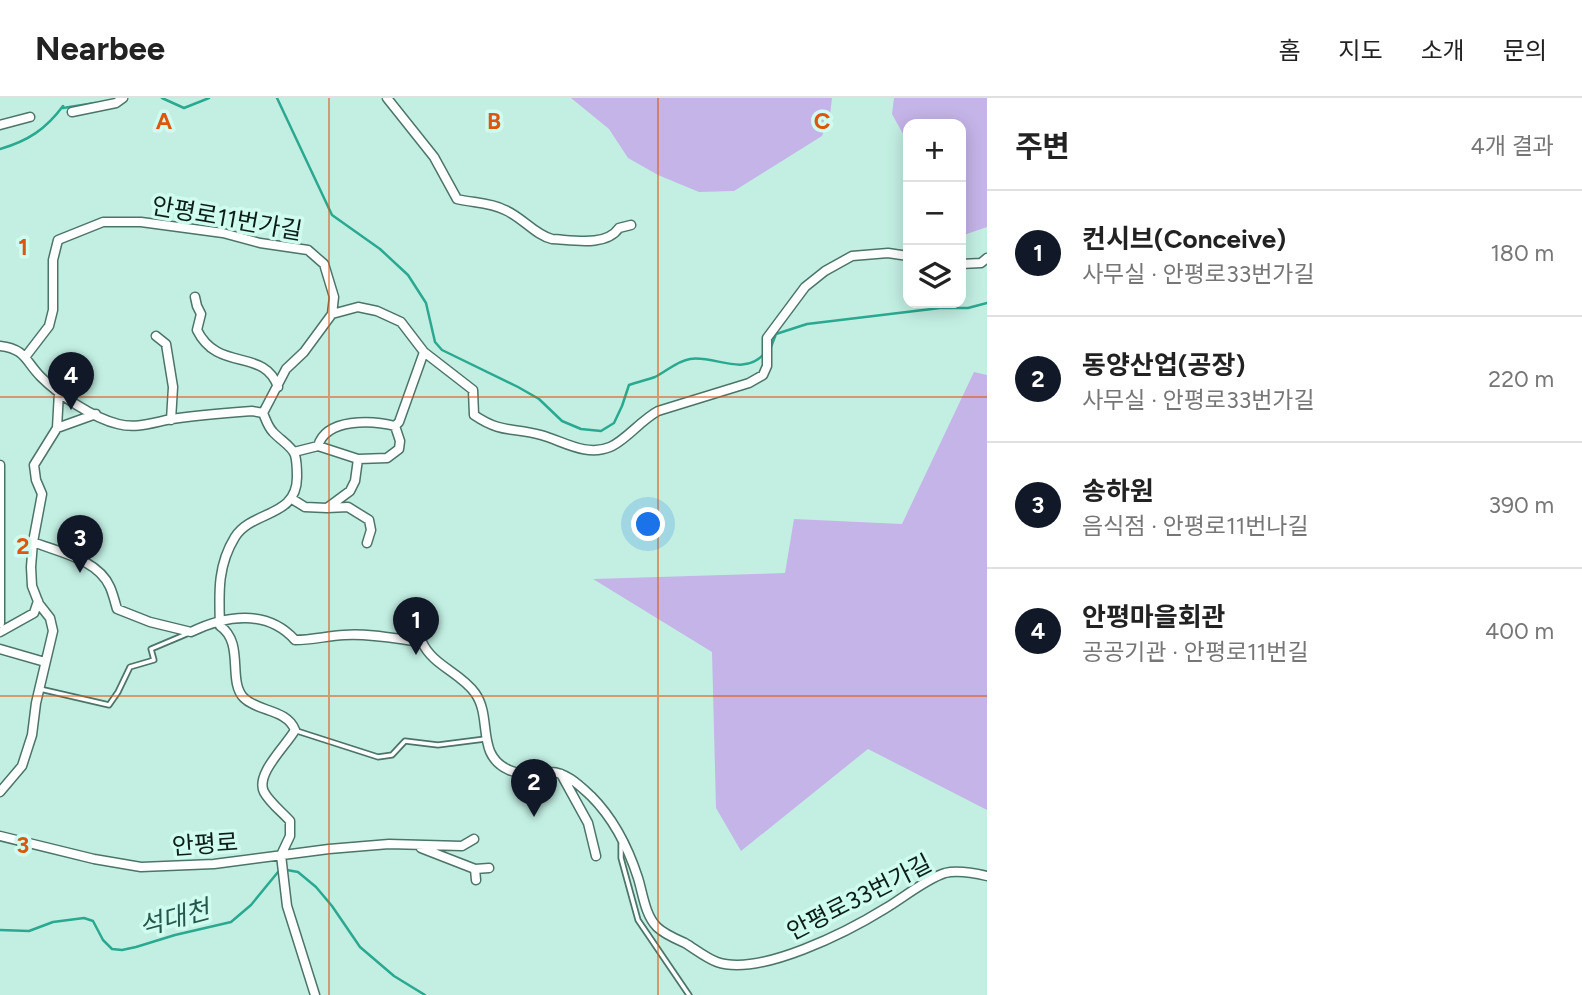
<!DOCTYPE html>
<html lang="ko">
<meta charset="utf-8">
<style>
:root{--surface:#fff;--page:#f6f6f6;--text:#222;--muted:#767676;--line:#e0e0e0;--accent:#111827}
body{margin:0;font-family:Figtree,"Noto Sans KR",sans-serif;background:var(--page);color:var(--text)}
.controls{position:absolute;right:21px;top:21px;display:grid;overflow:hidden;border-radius:14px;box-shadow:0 4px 18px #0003}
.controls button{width:63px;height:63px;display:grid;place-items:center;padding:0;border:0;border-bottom:2px solid var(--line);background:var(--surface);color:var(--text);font:35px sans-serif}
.you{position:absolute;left:649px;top:427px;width:24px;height:24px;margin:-18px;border:5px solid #fff;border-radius:50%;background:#1a73e8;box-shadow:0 0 0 10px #1a73e833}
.badge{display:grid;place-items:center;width:46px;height:46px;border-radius:50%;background:var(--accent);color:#fff;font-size:23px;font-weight:700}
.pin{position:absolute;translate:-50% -58px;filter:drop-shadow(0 2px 4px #0008)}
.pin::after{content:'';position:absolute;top:37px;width:24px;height:21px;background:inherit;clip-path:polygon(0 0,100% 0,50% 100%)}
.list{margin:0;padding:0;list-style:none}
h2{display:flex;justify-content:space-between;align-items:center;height:91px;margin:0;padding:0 28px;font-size:30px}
h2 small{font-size:23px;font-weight:400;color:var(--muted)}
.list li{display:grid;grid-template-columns:46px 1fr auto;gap:21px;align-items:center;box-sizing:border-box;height:126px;padding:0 28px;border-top:2px solid var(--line)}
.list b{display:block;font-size:26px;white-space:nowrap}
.list p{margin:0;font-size:23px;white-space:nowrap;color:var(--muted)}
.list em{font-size:23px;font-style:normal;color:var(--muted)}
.icon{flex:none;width:38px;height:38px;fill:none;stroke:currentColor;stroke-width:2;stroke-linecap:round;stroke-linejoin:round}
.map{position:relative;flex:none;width:987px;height:897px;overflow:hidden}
header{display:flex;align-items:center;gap:42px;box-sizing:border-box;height:98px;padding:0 35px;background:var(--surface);border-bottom:2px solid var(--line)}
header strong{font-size:33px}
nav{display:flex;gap:38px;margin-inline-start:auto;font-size:24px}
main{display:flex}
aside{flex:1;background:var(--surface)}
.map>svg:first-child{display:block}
</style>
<header>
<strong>Nearbee</strong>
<nav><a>홈</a><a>지도</a><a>소개</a><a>문의</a></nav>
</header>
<main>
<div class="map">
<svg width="987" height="897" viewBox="0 0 987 897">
<rect width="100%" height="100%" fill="#c3efe3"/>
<!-- green -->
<path fill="#c5b4e8" d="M571,0H832L830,17L822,38L734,93L699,94L658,77L628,60L609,31Z
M894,0H987V129L961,138V26H908V45L892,16Z
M974,274L987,277V712L868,651L741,753L716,710L712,554L593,481L785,475L794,421L902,426Z"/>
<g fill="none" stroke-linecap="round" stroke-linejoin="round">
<!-- stream -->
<path stroke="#2aa890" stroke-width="2.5" d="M162,0L184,10L209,0
M277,0L332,117L380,151L408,177L426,205L435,244L442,252L518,289L539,301L562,323L581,331L601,333L614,325L622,308L629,287C637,284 647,282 655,279C667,273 677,263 690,261C715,257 743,279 764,256
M63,10L95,5
M0,51C28,43 46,31 63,8
M771,249L776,236L807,226L940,210H968L987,205
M0,832L29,833L53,824L84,820L93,823L103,842L112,851L122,852L136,849L175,837L231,824L251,807L278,774L287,772L298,774L316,789L332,808L360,849L394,878L425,897"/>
<defs>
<path id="lane" d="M40,591L109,607L118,594L130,569L154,562L151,551L189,535
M297,633L378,659L392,657L405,643L438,647L485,641
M621,746V760L638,822L689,897"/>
<path id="street" d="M387,0L434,59L457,101C473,105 490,104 505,112C522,119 535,137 552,141C573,142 606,149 619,130L631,127
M72,14L116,5L123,0
M0,27L30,19
M961,166L981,165L987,160
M195,199L197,208L201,216L197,232C218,275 264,249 278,289
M332,216L358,209L377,213L401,224L424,254L473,292L474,317C502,336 513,329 541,337C563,343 586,359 610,349C625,343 641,322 658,313L749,285L763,277L767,268V240L805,189L825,173L852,158L888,155L908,158
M156,238L166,246L173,289L171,322
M0,248C26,251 25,263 41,279C59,297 93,320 118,326C137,331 154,324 172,321C198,317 225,315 252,313L263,315C266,322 268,329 273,334C280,342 292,348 295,357C297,364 297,372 297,379C297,420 252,412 235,439C217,468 219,496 220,528C245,545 227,583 244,600C258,614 287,611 295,632C286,648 255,676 264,694C270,705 282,714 290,723V738L281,757L287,808L315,897
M26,258L49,228L53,212V162L58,142L103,124H141L223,135L260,145L308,152L324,166L334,199L332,216L304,254L286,271L263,315
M57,330L96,316
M318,348L358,361L387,360L399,351L400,343L395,328
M294,354L318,348C326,320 372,322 395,328L399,324L424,254
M0,367V525
M292,401L305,409L327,410L350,393L355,383L358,361
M327,410L348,409L369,422L371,432L367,445
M33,444C58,454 98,461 110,489C113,496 115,504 117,511L150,524L191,534C226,517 267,511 295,542C312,542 327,538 344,537C370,535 397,541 422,544C433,568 460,574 475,595C493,620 475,657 509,672C524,679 536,673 551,674C566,674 580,688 591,698C614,721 628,749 638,780C643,796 645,817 657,829C664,836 676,841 685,845C695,851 706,860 717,864C760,879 849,833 886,810C903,800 926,781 945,775C958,772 974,775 987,778
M0,534L34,515L38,503
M0,551L45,564
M561,676L588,725L596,758
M0,694L22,668L32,637L36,605L53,533L50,520L39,506L32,488L31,469L33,444L42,396L36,382L34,367L57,330L59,294
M0,738L94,761L141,769L214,766L329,751L389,746L462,748L474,741
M421,750L475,771L476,782
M475,771L489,770"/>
</defs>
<!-- lane casing -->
<use href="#lane" stroke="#4c7469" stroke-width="7"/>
<!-- street casing -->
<use href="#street" stroke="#4c7469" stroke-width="11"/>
<!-- lane -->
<use href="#lane" stroke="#fff" stroke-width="3.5"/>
<!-- street -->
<use href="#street" stroke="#fff" stroke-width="8"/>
</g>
<!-- grid -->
<path fill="none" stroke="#dd560d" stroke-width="2" stroke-opacity="0.55" d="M329,0V897M658,0V897M0,299H987M0,598H987"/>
<g text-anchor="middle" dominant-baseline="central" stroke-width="7" stroke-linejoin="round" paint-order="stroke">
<!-- street labels -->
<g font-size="24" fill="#0c1d19" stroke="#d0fcf0">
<text transform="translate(227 120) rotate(10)">안평로11번가길</text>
<text transform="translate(205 746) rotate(-4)">안평로</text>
<text transform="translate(859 799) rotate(-27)">안평로33번가길</text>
</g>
<!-- water labels -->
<g font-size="26" font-style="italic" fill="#26574c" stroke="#d0fcf0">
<text transform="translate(174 820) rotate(-15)">석대천</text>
</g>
</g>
<g font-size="23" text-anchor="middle" font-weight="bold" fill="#dd560d" stroke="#d0fcf0" stroke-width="7" stroke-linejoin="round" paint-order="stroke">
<text x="164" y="31">A</text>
<text x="494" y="31">B</text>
<text x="822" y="31">C</text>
<text x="23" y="157">1</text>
<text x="23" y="456">2</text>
<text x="23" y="755">3</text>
</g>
</svg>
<div class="controls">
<button>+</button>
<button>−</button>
<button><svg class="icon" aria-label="layers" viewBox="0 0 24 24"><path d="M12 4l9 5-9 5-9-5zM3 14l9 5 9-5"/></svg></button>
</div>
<div class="you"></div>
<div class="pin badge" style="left:416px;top:557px">1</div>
<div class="pin badge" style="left:534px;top:719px">2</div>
<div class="pin badge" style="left:80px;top:475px">3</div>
<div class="pin badge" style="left:71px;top:312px">4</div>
</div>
<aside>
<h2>주변<small>4개 결과</small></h2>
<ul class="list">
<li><span class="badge">1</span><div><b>컨시브(Conceive)</b><p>사무실 · 안평로33번가길</p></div><em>180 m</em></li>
<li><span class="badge">2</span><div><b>동양산업(공장)</b><p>사무실 · 안평로33번가길</p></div><em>220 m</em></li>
<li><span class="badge">3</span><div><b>송하원</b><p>음식점 · 안평로11번나길</p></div><em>390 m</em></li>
<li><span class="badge">4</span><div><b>안평마을회관</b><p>공공기관 · 안평로11번길</p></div><em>400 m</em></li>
</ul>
</aside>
</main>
